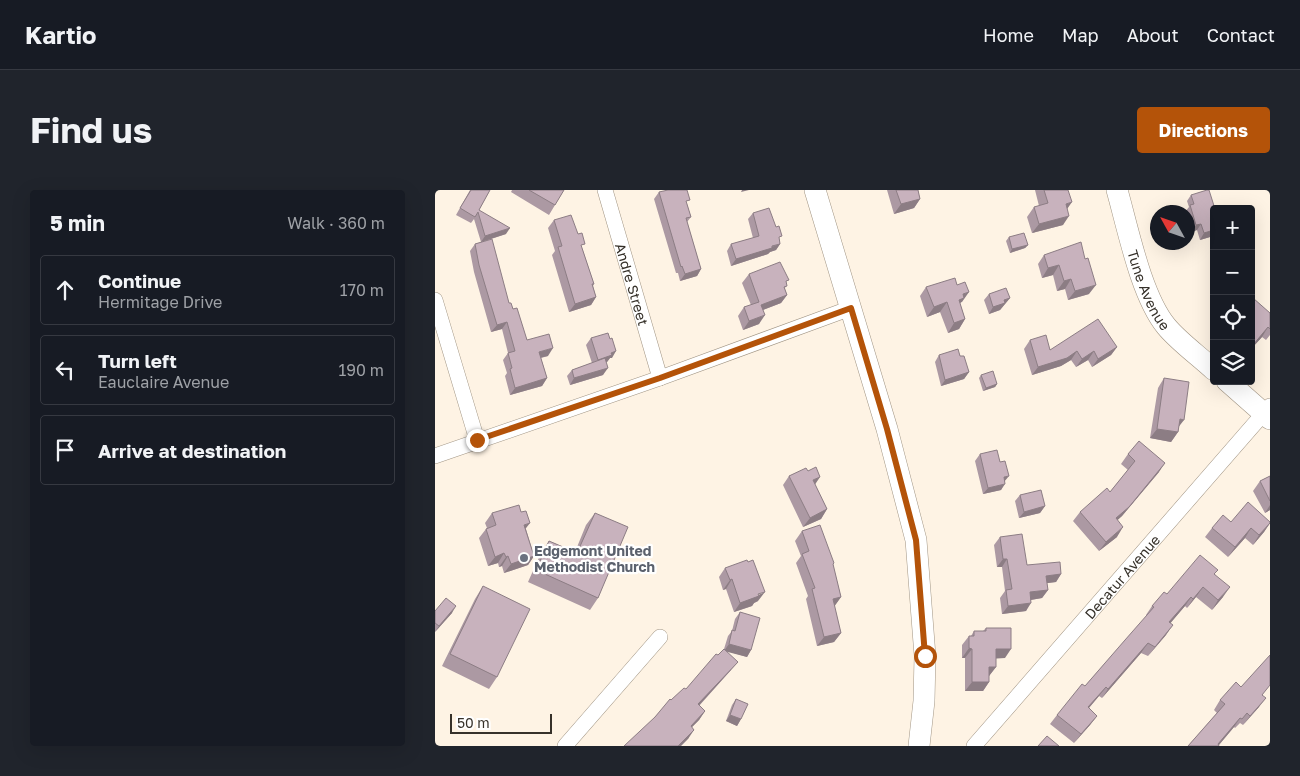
<!DOCTYPE html>
<meta charset="utf-8">
<style>
:root{--surface:#171b24;--page:#20242c;--text:#f1f3f6;--muted:#9ea1a6;--line:#363941;--accent:#b45309}
body{margin:0;font-family:"Golos Text",sans-serif;background:var(--page);color:var(--text)}
.controls{position:absolute;right:15px;top:15px;display:grid;overflow:hidden;border-radius:5px;box-shadow:0 5px 20px #0002}
.controls button{width:45px;height:45px;display:grid;place-items:center;padding:0;border:0;border-bottom:1px solid var(--line);background:var(--surface);color:var(--text);font:25px sans-serif}
.compass{position:absolute;left:715px;top:15px;width:45px;height:45px;border-radius:50%;background:var(--surface);box-shadow:0 5px 20px #0002;rotate:310deg}
.scale{position:absolute;left:15px;bottom:12px;width:102px;box-sizing:border-box;padding-left:5px;border:2px solid #36312a;border-top:0;font-size:14px;line-height:18px;white-space:nowrap;color:#36312a;-webkit-text-stroke:4px #fff;paint-order:stroke}
.stop{position:absolute;width:15px;height:15px;margin:-11px;border:4px solid #b45309;border-radius:50%;background:#fff}
.stop.end{background:#b45309;border-color:#fff;box-shadow:0 1px 5px #0008}
.list{margin:0;padding:0;list-style:none}
h2{display:flex;justify-content:space-between;align-items:center;height:65px;margin:0;padding:0 20px;font-size:21px}
h2 small{font-size:16px;font-weight:400;color:var(--muted)}
.list li{display:grid;grid-template-columns:32px 1fr auto;gap:15px;align-items:center;box-sizing:border-box;height:70px;margin:0 10px 10px;padding:0 10px;border:1px solid var(--line);border-radius:5px}
.list b{display:block;font-size:19px;white-space:nowrap}
.list p{margin:0;font-size:16px;white-space:nowrap;color:var(--muted)}
.list em{font-size:16px;font-style:normal;color:var(--muted)}
.icon{flex:none;width:28px;height:28px;fill:none;stroke:currentColor;stroke-width:2;stroke-linecap:round;stroke-linejoin:round}
.map{position:relative;flex:none;width:835px;height:556px;overflow:hidden;border-radius:5px}
header{display:flex;align-items:center;gap:30px;box-sizing:border-box;height:70px;padding:0 25px;background:var(--surface);border-bottom:1px solid var(--line)}
header strong{font-size:24px}
nav{display:flex;gap:28px;margin-inline-start:auto;font-size:18px}
.intro{display:flex;align-items:center;justify-content:space-between;box-sizing:border-box;height:120px;padding:0 30px}
h1{margin:0;font-size:35px}
.button{padding:12px 22px;border-radius:5px;background:var(--accent);color:#fff;font-size:18px;font-weight:700}
main{display:flex;gap:30px;padding:0 30px}
aside{flex:1;background:var(--surface);border-radius:5px;box-shadow:0 5px 20px #0002}
.map>svg:first-child{display:block}
</style>
<header>
<strong>Kartio</strong>
<nav><a>Home</a><a>Map</a><a>About</a><a>Contact</a></nav>
</header>
<div class="intro"><h1>Find us</h1><a class="button">Directions</a></div>
<main>
<aside>
<h2>5 min<small>Walk · 360 m</small></h2>
<ul class="list">
<li><svg class="icon" aria-label="ahead" viewBox="0 0 24 24"><path d="M12 20V5M6 11l6-6 6 6"/></svg><div><b>Continue</b><p>Hermitage Drive</p></div><em>170 m</em></li>
<li><svg class="icon" aria-label="left" viewBox="0 0 24 24"><path d="M17 20v-9H6M10 6l-5 5 5 5"/></svg><div><b>Turn left</b><p>Eauclaire Avenue</p></div><em>190 m</em></li>
<li><svg class="icon" aria-label="arrive" viewBox="0 0 24 24"><path d="M6 21V4h12l-3 4 3 4H6"/></svg><div><b>Arrive at destination</b></div></li>
</ul>
</aside>
<div class="map">
<svg width="835" height="556" viewBox="0 0 835 556">
<rect width="100%" height="100%" fill="#fef3e4"/>
<g fill="none" stroke-linecap="round" stroke-linejoin="round">
<defs>
<g id="street">
<path id="s1" d="M170,0L225,188"/>
<path d="M0,110L42,250"/>
<path d="M0,266L225,188L416,118"/>
<path d="M130,556L225,447"/>
<path id="s2" d="M539,556L835,216"/>
</g>
<g id="secondary">
<path d="M380,0L452,239L481,350L490,466L489,511L484,556"/>
<path id="s3" d="M682,0C693,39 706,105 731,136C743,151 764,166 779,180"/>
<path d="M792,191L835,229"/>
</g>
</defs>
<!-- street casing -->
<use href="#street" stroke="#a19584" stroke-width="16"/>
<!-- secondary casing -->
<use href="#secondary" stroke="#a19584" stroke-width="22"/>
<!-- street -->
<use href="#street" stroke="#fff" stroke-width="15"/>
<!-- secondary -->
<use href="#secondary" stroke="#fff" stroke-width="21"/>
</g>
<!-- wall -->
<path fill="#ac99a3" d="M35,0H55L44,20L71,44L47,52L74,113L78,119L92,150L113,166L106,168L112,188L107,196L75,205L70,186L72,183L68,170L73,163L67,139L56,142L39,82L35,61L40,54L46,52L39,29L36,33L21,25Z
M77,0H129L114,25L76,2Z
M452,0H483L485,9L479,18L459,24Z
M600,0H633L632,19L628,35L597,43L592,27L599,17L604,16Z
M224,2L252,14L256,27L252,32L266,79L262,86L245,91L243,83H241L219,9Z
M756,5L778,35H777L775,47L765,50L762,40L756,42L752,30V22H750L754,17L752,11Z
M318,23L344,50L345,54L341,60L335,62L333,64L296,76L292,61L296,54L318,48L313,29Z
M119,30L147,58L159,94L158,96L161,107L156,115L134,122L117,65L120,61L113,38Z
M574,47L593,55L590,58L575,63L571,51Z
M609,65L650,69L654,104L633,110L630,99L622,101L618,85L607,88L603,74Z
M314,84L351,93L350,99L352,105L346,113L328,120L324,134L308,140L303,126L309,117L316,115L307,93Z
M491,97L527,112L525,113L530,129L524,139L513,143L505,122L492,127L485,106Z
M554,104L575,108L565,120L554,124L549,110Z
M816,110L835,123V145L831,150L827,147L816,159Z
M156,148L177,168H175L172,172H171L168,185L135,195L132,186L137,180L157,173L151,155Z
M595,150L615,160L682,157L676,165L657,177L653,170L641,177L636,170L626,176L597,185L589,159Z
M504,165L525,166L534,182L529,189L506,196L500,172Z
M546,185L562,194L560,197L548,201L544,188Z
M729,188L744,237L743,242L736,252L715,248L723,198Z
M545,264L570,291L566,300L548,304L540,271Z
M693,264L724,282L687,326L682,330V347L664,361L638,331L645,322L675,302L693,280L686,274Z
M373,281L392,319L386,329L368,337L348,295L354,286Z
M835,286V320L830,323L818,301L825,291Z
M585,305L610,316L605,323L584,328L580,311Z
M57,323L91,339L99,366L93,375L69,383L67,376L64,377L63,373L53,376L44,348L51,339L52,338L50,333Z
M160,323L163,408L155,420L93,392L106,363L114,351L140,362L151,335Z
M796,332L835,333L829,342L818,355L810,348L793,367L770,347L777,338Z
M367,341L398,375L406,407L399,416L406,443L399,452L382,456L371,409L373,406L361,373L366,366L360,351Z
M565,347L592,375L626,384L621,392L612,393L613,400L607,408L596,410L591,421L567,424L565,408L570,401L567,377H562L559,355Z
M290,378L323,411L319,413L317,416L299,422L291,399L288,400L284,387Z
M780,384L788,407L777,420L761,407L752,418L750,416L735,433L731,445L713,466L706,463L667,508L664,506L654,518L662,526L655,535L639,553L615,534L622,525L650,496L712,426L711,425L717,416L732,404Z
M48,396L62,487L54,499L7,476L40,409Z
M0,421L17,423L0,442Z
M305,422L316,460L312,467L292,461L296,480L264,516L270,521L264,530L257,537L253,549L220,527L236,510L251,499L283,465L289,459L293,446L297,441L300,429Z
M551,438L570,468H561V477L554,486V492L548,501H530V468H527V455L534,446H536L539,441H548Z
M806,497L828,505L824,517L808,535L805,533L800,538L799,537L784,555L753,556L782,523L779,520L785,510Z
M301,509L306,529L302,536L291,531L297,515Z"/>
<!-- shaded-wall -->
<path fill="#8c7d84" d="M307,0H314L306,2Z
M485,9L479,18L459,24L466,14Z
M637,12L630,22L631,14Z
M634,26L628,35L597,43L604,34Z
M766,34L762,40L756,42L761,35Z
M75,38L71,44L46,52L50,46Z
M779,40L775,47L765,50L769,43Z
M345,54L341,60L335,62L333,64L296,76L301,69Z
M593,55L590,58L575,63L577,59Z
M624,75L618,85L607,88L613,78Z
M266,79L262,86L245,91L250,84Z
M636,89L630,99L622,101L629,91Z
M661,95L654,104L633,110L640,101Z
M534,102L527,112H526L522,117L517,119L528,104Z
M352,105L346,113L320,123L326,115Z
M161,107L156,115L134,122L140,114Z
M575,108L565,120L554,124L558,117L569,110Z
M512,112L505,122L492,127L499,117Z
M330,125L324,134L308,140L314,131Z
M530,129L524,139L513,143L519,133Z
M72,132L67,139L56,142L62,135Z
M833,137L827,147L816,159L818,155Z
M682,157L676,165L657,177L663,169Z
M118,158L113,166L99,169L104,162Z
M181,161L177,168H175L172,172L158,176L176,163Z
M642,161L636,170L626,176L597,185L603,177Z
M659,161L653,170L641,177L647,169Z
M173,178L168,185L135,195L139,188Z
M534,182L529,189L506,196L510,190Z
M112,188L107,196L75,205L80,198Z
M562,194L560,197L548,201L551,198Z
M745,229L749,230L742,239Z
M722,239L743,242L736,252L715,248Z
M730,273L724,282L687,326L674,338L681,328Z
M574,286L569,292V287Z
M385,287L379,296L378,290Z
M570,294L566,300L548,304L553,298Z
M835,315V320L830,323Z
M610,316L605,323L584,328L589,322Z
M392,319L386,329L368,337L375,328Z
M95,333L88,342L89,335Z
M835,333L829,342L818,355L824,345Z
M688,337L682,347L664,361L671,352Z
M816,338L810,348L793,367L800,357Z
M69,363L63,373L53,376L60,367Z
M73,366L67,376L64,377L71,367Z
M99,366L93,375L69,383L76,374Z
M568,369H572L567,377H562Z
M626,384L621,392L605,394L611,386Z
M297,389L291,399L288,400L295,390Z
M768,397L761,407L752,418L758,409Z
M795,397L788,407L777,420L783,410Z
M613,400L607,408L589,411L595,402Z
M330,402L323,411L319,413L317,416L299,422L305,413Z
M406,407L399,417L398,409Z
M756,407L750,416L728,442L734,432Z
M596,413L591,421L567,424L573,416Z
M21,416L17,423L0,442L4,436Z
M738,435L731,445L713,466L720,457Z
M406,443L399,452L382,456L389,447Z
M713,453L706,463L667,508L673,499Z
M294,454L316,460L312,467L289,461Z
M534,458L537,459L530,468H527Z
M561,459H576L570,468L554,469Z
M303,472L296,480L257,523L263,514Z
M554,477H561L554,486Z
M537,492H554L548,501H530Z
M671,497L664,506L646,527L653,517Z
M831,508L824,517L808,535L815,526Z
M270,521L264,530L249,545L256,536Z
M295,525L306,529L302,536L291,531Z
M662,526L655,535L639,553L646,544Z
M805,528L799,537L783,556H781Z
M259,540L253,549L246,556H243Z"/>
<!-- building -->
<path fill="#c8b2bd" stroke="#8c7d84" d="M36,0H55L44,20L75,38L50,46L43,22L40,27L25,18Z
M94,0H129L120,15Z
M233,0H252L255,10L251,11L256,27L251,28L266,79L250,84L247,76L246,77L224,2Z
M461,0H483L485,9L466,14Z
M609,0H633L637,12L631,14L634,26L604,34L599,17L613,13Z
M772,0H774L780,19H779V29L776,30L779,40L769,43L766,34L761,35L755,15L759,14L756,5Z
M334,18L341,37L344,36L347,46L344,47L345,54L337,56V58L301,69L296,54L324,46L318,23Z
M136,25L143,44L147,43L150,54L146,55L159,94H157L161,107L140,114L123,57L127,56L119,30Z
M589,43L593,55L577,59L574,47Z
M57,49L74,113H76L78,119L82,118L92,150L114,144L118,158L104,162L112,188L80,198L75,179L77,178L73,163L80,161L72,132L62,135L44,75L40,54Z
M646,52L650,69L653,68L661,95L640,101L636,89L629,91L624,75L613,78L609,65Z
M345,72L354,90L351,91L352,96L349,97L352,105L326,115L330,125L314,131L309,117L324,112L314,84Z
M520,88L522,95L530,92L534,102L528,104L529,108L524,110L530,129L519,133L512,112L499,117L491,97Z
M571,98L575,108L569,110L570,113L558,117L554,104Z
M818,108L835,123V139L833,137L818,155L816,154V110Z
M663,129L682,157L663,169L659,161L647,169L642,161L632,168L603,177L595,150L611,145L615,160Z
M173,143L175,149L177,148L181,161L176,163L177,165L163,170L156,148Z
M523,159L525,166H529L534,182L510,190L504,165Z
M170,168L173,178L139,188L137,180Z
M558,181L562,194L551,198L546,185Z
M729,188L754,192L749,230L745,229L743,242L722,239Z
M704,251L730,273L694,317L681,328L688,337L671,352L645,322L672,298L675,302L700,271L693,264Z
M562,260L565,272L570,271L574,286L569,287L570,294L553,298L545,264Z
M381,277L385,287L378,290L392,319L375,328L354,286L371,278L373,281Z
M835,286V311L825,291Z
M606,300L610,316L589,322L585,305Z
M813,312L835,332V333L824,345L816,338L800,357L777,338L788,325L796,332Z
M84,315L86,322L91,321L95,333L89,335L99,366L76,374L73,366L71,367L69,363L60,367L51,339L61,335L57,323Z
M160,323L193,337L163,408L101,380L114,351L142,363Z
M385,335L399,373L398,374L406,407L398,409L406,443L389,447L377,399L380,398L367,364L374,361L367,341Z
M587,344L592,375L625,372L626,384L611,386L613,400L595,402L596,413L573,416L571,400L577,399L572,369H568L565,347Z
M765,365L783,380L779,384L795,397L783,410L768,397L758,409L756,407L734,432L738,435L720,457L713,453L673,499L671,497L653,517L662,526L646,544L622,525L647,494L650,496L690,450L719,417L717,416L729,402L732,404Z
M312,370L313,372L318,370L330,402L323,404L324,406L305,413L297,389L295,390L290,378Z
M48,396L95,419L62,487L15,464Z
M11,408L21,416L4,436L0,433V421Z
M305,422L325,428L316,460L294,454L297,440L300,441Z
M551,438H576V459H561V477H554V492H537V459L534,458V446H539V441H551Z
M289,459L303,472L263,514L270,521L256,536L259,540L243,556H189L220,527L235,509L236,510L249,498L251,499L281,464L283,465Z
M835,465V495L827,505L831,508L815,526L812,523L807,529L805,528L783,554L784,556H753L790,514L785,510L801,492L806,497Z
M301,509L313,514L306,529L295,525Z
M612,546L624,556H603Z"/>
<g fill="none" stroke-linecap="round" stroke-linejoin="round">
<!-- route -->
<path stroke="#b45309" stroke-width="6" d="M42,250L225,188L416,118L452,239L481,350L490,466"/>
</g>
<!-- markers -->
<circle fill="#6b7280" stroke="#fff" stroke-width="2" cx="89" cy="368" r="5"/>
<g text-anchor="middle" dominant-baseline="central" stroke-width="4.5" stroke-linejoin="round" paint-order="stroke">
<!-- street labels -->
<g font-size="14" fill="#36312a" stroke="#fff">
<text stroke="none"><textPath href="#s1" startOffset="98">Andre Street</textPath></text>
<text stroke="none"><textPath href="#s3" startOffset="105">Tune Avenue</textPath></text>
<text stroke="none"><textPath href="#s2" startOffset="225">Decatur Avenue</textPath></text>
</g>
<!-- worship labels -->
<g font-size="14" font-weight="bold" fill="#5b616d" stroke="#fff" text-anchor="start">
<text x="99" y="360">Edgemont United<tspan x="99" dy="16">Methodist Church</tspan></text>
</g>
</g>
</svg>
<div class="controls">
<button>+</button>
<button>−</button>
<button><svg class="icon" aria-label="locate" viewBox="0 0 24 24"><circle cx="12" cy="12" r="6"/><path d="M12 2v4M12 18v4M2 12h4M18 12h4"/></svg></button>
<button><svg class="icon" aria-label="layers" viewBox="0 0 24 24"><path d="M12 4l9 5-9 5-9-5zM3 14l9 5 9-5"/></svg></button>
</div>
<svg class="compass" viewBox="-18 -18 36 36"><path d="M0-13l5 13h-10z" fill="#e53935"/><path d="M0 13l5-13h-10z" fill="#9ea1a6"/></svg>
<div class="scale">50 m</div>
<div class="stop" style="left:490px;top:466px"></div>
<div class="stop end" style="left:42px;top:250px"></div>
</div>
</main>
